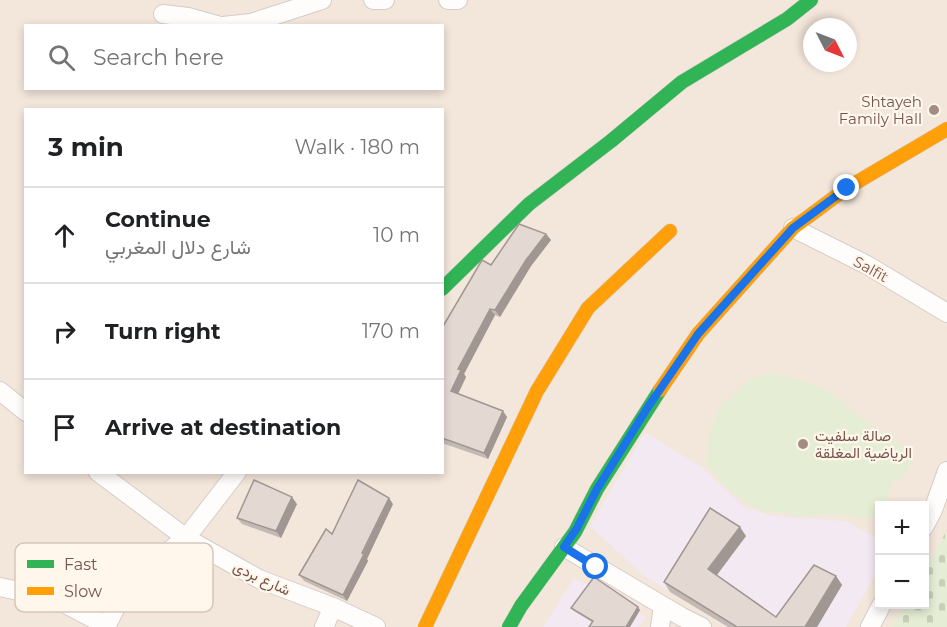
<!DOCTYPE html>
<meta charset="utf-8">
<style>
:root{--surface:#fff;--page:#f2f2f2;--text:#202124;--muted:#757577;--line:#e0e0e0}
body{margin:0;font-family:Montserrat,Vazirmatn,sans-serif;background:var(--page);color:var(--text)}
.controls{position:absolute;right:18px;bottom:18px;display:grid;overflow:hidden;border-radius:0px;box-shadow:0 3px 9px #0003}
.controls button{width:54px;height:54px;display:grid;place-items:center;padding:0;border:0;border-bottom:2px solid var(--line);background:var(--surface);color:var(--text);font:30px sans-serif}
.compass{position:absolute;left:803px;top:18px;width:54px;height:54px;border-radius:50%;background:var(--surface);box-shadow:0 3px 9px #0003;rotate:132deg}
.stop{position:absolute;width:18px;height:18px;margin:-14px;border:4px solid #1a73e8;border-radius:50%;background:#fff}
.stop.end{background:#1a73e8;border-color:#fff;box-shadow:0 2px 6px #0008}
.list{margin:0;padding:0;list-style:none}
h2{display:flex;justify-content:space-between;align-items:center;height:78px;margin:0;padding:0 24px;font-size:26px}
h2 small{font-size:20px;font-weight:400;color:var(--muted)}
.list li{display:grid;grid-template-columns:39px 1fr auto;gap:18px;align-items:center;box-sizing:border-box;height:96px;padding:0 24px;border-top:2px solid var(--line)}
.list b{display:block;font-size:22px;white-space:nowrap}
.list p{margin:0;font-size:20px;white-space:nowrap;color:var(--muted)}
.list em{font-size:20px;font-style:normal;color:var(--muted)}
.icon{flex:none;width:33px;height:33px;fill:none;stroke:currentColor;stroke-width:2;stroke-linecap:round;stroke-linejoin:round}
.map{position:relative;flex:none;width:947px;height:627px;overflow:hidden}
.search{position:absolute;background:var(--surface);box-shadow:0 3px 9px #0003;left:24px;top:24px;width:420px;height:66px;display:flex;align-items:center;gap:15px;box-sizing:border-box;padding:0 21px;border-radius:0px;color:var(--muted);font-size:22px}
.panel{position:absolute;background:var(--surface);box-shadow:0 3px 9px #0003;left:24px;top:108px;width:420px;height:366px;border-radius:0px}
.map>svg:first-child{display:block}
</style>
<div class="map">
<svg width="947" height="627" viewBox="0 0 947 627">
<defs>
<pattern id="cemetery-stones" width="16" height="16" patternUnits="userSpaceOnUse" patternTransform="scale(1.5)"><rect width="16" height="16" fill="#e5eed5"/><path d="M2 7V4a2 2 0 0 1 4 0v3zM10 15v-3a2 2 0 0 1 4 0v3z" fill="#c8ceb8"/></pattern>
</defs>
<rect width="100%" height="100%" fill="#f7f1eb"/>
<!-- residential -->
<path fill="#f3e6db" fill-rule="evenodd" d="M0,0H947V627H0ZM26,26H442V88H26ZM812,27H848V63H812ZM26,110H442V472H26ZM880,506H924V604H880Z"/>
<!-- education -->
<path fill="#f2e9f3" d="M645,432L703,468L744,507L773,516L845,521L879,539V568L846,627H727L643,575L590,526Z
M574,578L646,617L639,627H543Z"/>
<!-- cemetery -->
<path fill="url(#cemetery-stones)" d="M947,530V627H892L905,605L924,604L925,570Z"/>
<!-- pitch -->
<path fill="#e5eed5" d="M774,373L808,382L830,392L873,427L906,448L914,458L904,477L891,482L887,505L880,506L879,516L858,519L844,514L799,516L754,508L723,485L706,463L707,440L719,408L751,378Z"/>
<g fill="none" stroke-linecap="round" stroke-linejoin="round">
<defs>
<path id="street" d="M373,0H385
M448,0H458
M163,14L188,17L220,26
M223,26L251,23L322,0
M793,228L867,265L947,313
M0,391L26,412
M98,472L186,538L259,579L333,607L376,627
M924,527L933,510L947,471
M564,547L682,617L702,627
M0,587L56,599L107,626
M106,627L122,595L161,557L186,538L237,472
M324,627L333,607
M660,627L663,606
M870,627L882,604"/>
<path id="fast" d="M442,289L529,204L611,141L682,82L787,19L811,0
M509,627L521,606L575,532L597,489L660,390"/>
<path id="slow" d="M660,390L698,334L793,228L847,188L947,129
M425,627L537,391L588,308L670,231"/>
</defs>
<!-- street casing -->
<use href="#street" stroke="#d6ccc8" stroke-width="20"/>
<!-- fast casing -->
<use href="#fast" stroke="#d7cdc8" stroke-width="15"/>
<!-- slow casing -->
<use href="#slow" stroke="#d7cdc8" stroke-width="15"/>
<!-- street -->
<use href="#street" stroke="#fefdfc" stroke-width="18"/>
<!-- fast -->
<use href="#fast" stroke="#30b455" stroke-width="14"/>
<!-- slow -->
<use href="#slow" stroke="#ff9f0a" stroke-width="14"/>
</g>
<!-- wall -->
<path fill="#c4bab5" d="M546,234L551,240L531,266L500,317L495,315L464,374L466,377L458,394L507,417L488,459L442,443V328L491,265Z
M297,504L281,538L242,524L237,518Z
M393,504L367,559L368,561L347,601L304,581L299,575Z
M746,536L716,575L776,617L836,576L842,585L817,627H728L670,592L664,582Z
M638,607L640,610L630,627H589L592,622L574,611L571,608Z"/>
<!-- shaded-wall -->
<path fill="#a09793" d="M546,234L551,240L531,266L500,317L495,310L526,260Z
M490,309L495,315L464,374L466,377L456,398L451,391L458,369Z
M503,411L507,417L488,459L484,453Z
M292,497L297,504L281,538L276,531Z
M389,498L393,504L367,559L368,561L347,601L343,595Z
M740,527L746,536L714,579L708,569Z
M836,576L842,585L817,627H805Z
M638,607L640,610L630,627H626Z"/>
<!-- building -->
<path fill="#e4d8d2" stroke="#a09793" stroke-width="1.5" d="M519,224L546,234L526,260L495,310L490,309L458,369L461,370L451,391L503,411L484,453L442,438V328L482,260L491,265Z
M254,480L292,497L276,531L237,518Z
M358,480L389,498L362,553L364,554L343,595L299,575L326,529L332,534Z
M710,508L740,527L708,569L776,617L814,565L836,576L805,627H737L664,582Z
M594,577L638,607L626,627H589L593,621L571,608Z"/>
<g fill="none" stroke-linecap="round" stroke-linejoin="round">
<!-- route -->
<path stroke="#1a73e8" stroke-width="8" d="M596,567L564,547L577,528L597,489L648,407L698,334L793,228L847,188"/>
</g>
<!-- markers -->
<g fill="#a48c82" stroke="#fff6ec" stroke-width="2">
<circle cx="934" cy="110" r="6"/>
<circle cx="803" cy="444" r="6"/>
</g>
<g text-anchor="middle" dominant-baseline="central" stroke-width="4.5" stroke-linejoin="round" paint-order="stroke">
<!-- poi labels -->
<g font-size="15" fill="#775549" stroke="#fff6ec" text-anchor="end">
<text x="922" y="101">Shtayeh<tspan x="922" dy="17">Family Hall</tspan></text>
<text x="815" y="435" text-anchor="start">صالة سلفيت<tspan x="815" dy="17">الرياضية المغلقة</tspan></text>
</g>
<!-- street labels -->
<g font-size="15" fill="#775549" stroke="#fff6ec">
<text transform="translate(871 269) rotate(29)">Salfit</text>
<text transform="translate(262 578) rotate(25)">شارع بردى</text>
</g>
</g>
<!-- legend -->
<rect x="15" y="543" width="198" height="69" rx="9" fill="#fff6ec" stroke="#d6c6bb" stroke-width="1.5"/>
<rect x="27" y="560" width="27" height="8" fill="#30b455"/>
<rect x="27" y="587" width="27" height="8" fill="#ff9f0a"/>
<g font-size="16" fill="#775549">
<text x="64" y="570">Fast</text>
<text x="64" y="597">Slow</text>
</g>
</svg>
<div class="controls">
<button>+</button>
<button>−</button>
</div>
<svg class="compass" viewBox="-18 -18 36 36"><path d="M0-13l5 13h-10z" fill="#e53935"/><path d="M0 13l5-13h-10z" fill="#757577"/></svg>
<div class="stop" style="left:596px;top:567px"></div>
<div class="stop end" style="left:847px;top:188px"></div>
<div class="search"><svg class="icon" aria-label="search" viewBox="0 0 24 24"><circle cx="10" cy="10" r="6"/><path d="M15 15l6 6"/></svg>Search here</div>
<section class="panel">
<h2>3 min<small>Walk · 180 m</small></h2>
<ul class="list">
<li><svg class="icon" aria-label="ahead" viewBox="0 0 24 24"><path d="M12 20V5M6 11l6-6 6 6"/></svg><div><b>Continue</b><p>شارع دلال المغربي</p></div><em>10 m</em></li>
<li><svg class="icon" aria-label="right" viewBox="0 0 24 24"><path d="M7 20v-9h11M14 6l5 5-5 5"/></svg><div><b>Turn right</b></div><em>170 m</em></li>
<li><svg class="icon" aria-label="arrive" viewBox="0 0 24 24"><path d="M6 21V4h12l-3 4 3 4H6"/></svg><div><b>Arrive at destination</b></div></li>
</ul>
</section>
</div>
